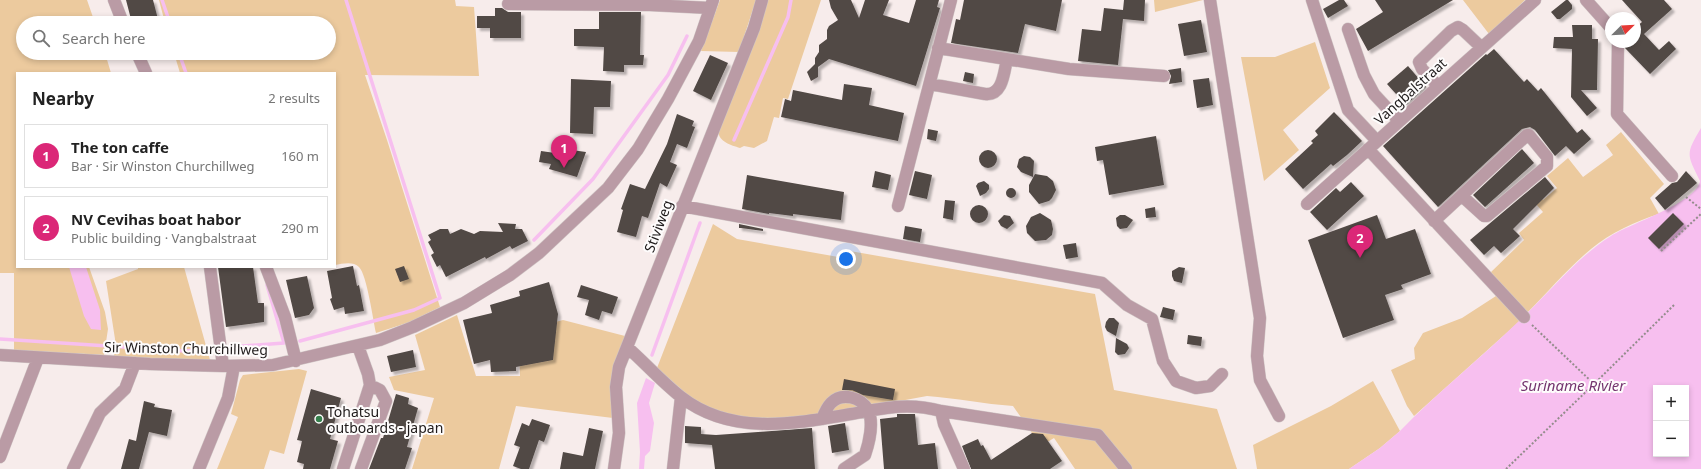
<!DOCTYPE html>
<meta charset="utf-8">
<style>
:root{--surface:#fff;--page:#f6f6f6;--text:#222;--muted:#767676;--line:#e0e0e0;--accent:#db2777}
body{margin:0;font-family:"Noto Sans",sans-serif;background:var(--page);color:var(--text)}
.controls{position:absolute;right:12px;bottom:12px;display:grid;overflow:hidden;border-radius:0px;box-shadow:0 2px 6px #0003}
.controls button{width:36px;height:36px;display:grid;place-items:center;padding:0;border:0;border-bottom:1px solid var(--line);background:var(--surface);color:var(--text);font:20px sans-serif}
.compass{position:absolute;left:1605px;top:12px;width:36px;height:36px;border-radius:50%;background:var(--surface);box-shadow:0 2px 6px #0003;rotate:66deg}
.you{position:absolute;left:846px;top:259px;width:14px;height:14px;margin:-10px;border:3px solid #fff;border-radius:50%;background:#1a73e8;box-shadow:0 0 0 6px #1a73e833}
.badge{display:grid;place-items:center;width:26px;height:26px;border-radius:50%;background:var(--accent);color:#fff;font-size:13px;font-weight:700}
.pin{position:absolute;translate:-50% -33px;filter:drop-shadow(0 1px 2px #0008)}
.pin::after{content:'';position:absolute;top:21px;width:14px;height:12px;background:inherit;clip-path:polygon(0 0,100% 0,50% 100%)}
.list{margin:0;padding:0;list-style:none}
h2{display:flex;justify-content:space-between;align-items:center;height:52px;margin:0;padding:0 16px;font-size:17px}
h2 small{font-size:13px;font-weight:400;color:var(--muted)}
.list li{display:grid;grid-template-columns:26px 1fr auto;gap:12px;align-items:center;box-sizing:border-box;height:64px;margin:0 8px 8px;padding:0 8px;border:1px solid var(--line);border-radius:0px}
.list b{display:block;font-size:15px;white-space:nowrap}
.list p{margin:0;font-size:13px;white-space:nowrap;color:var(--muted)}
.list em{font-size:13px;font-style:normal;color:var(--muted)}
.icon{flex:none;width:22px;height:22px;fill:none;stroke:currentColor;stroke-width:2;stroke-linecap:round;stroke-linejoin:round}
.map{position:relative;flex:none;width:1701px;height:469px;overflow:hidden}
.search{position:absolute;background:var(--surface);box-shadow:0 2px 6px #0003;left:16px;top:16px;width:320px;height:44px;display:flex;align-items:center;gap:10px;box-sizing:border-box;padding:0 14px;border-radius:22px;color:var(--muted);font-size:15px}
.panel{position:absolute;background:var(--surface);box-shadow:0 2px 6px #0003;left:16px;top:72px;width:320px;height:196px;border-radius:0px}
.map>svg:first-child{display:block}
</style>
<div class="map">
<svg width="1701" height="469" viewBox="0 0 1701 469">
<defs>
<filter id="shadow"><feDropShadow dx="3" dy="3" stdDeviation="1" flood-color="#0004"/></filter>
</defs>
<rect width="100%" height="100%" fill="#f7eceb"/>
<!-- green -->
<path fill="#ecca9e" d="M0,0H87L95,23H23V53H105L111,73H17V267H89L105,312L108,329L104,355L14,350V273H0Z
M159,0H455L456,6L474,7L479,76L365,75L387,140L440,307L410,322L376,333C373,320 367,275 359,267C353,261 342,264 335,265V73H180L174,53H329V23H165Z
M720,0H756L739,52L701,51Z
M767,0H821L788,99L783,98L779,118L774,117L767,141L754,148L744,146L740,148C731,145 719,142 718,131Z
M1154,0H1203L1155,12Z
M1463,0H1525L1489,34Z
M1315,42L1330,88L1283,130L1299,150L1264,181L1241,57H1275Z
M1621,132L1664,184L1650,198L1659,214C1636,221 1610,233 1591,249C1568,268 1548,292 1527,313L1489,274L1524,240L1519,233L1543,212L1528,195L1533,190L1543,200L1557,188L1547,176L1568,158L1583,177L1613,155L1606,145Z
M713,224L737,239L844,258L850,251L1095,294L1114,390L1217,409L1237,469H1075L1054,438L1041,446L1013,406C984,404 956,398 927,396L824,415L762,421L708,409L690,397L657,368Z
M138,267H184L210,360L205,362L114,356L115,339L106,281L138,269Z
M1496,296L1521,320L1414,416L1407,406L1391,370L1415,359L1414,348L1423,333L1462,318Z
M457,315L476,376H520L519,332L563,320L625,336L611,377L613,418L516,406L499,469H412L434,398L394,390L389,377L425,370L415,335Z
M299,369L307,371L284,454L270,450L264,469H217L238,417L231,414L240,380L243,375Z
M1373,381L1400,431L1380,448L1349,469H1257L1253,445L1331,406Z"/>
<!-- water -->
<path fill="#f7bfef" fill-rule="evenodd" d="M1701,128V469H1349L1380,448L1400,431C1438,392 1481,358 1520,320C1550,292 1576,258 1611,236C1629,224 1696,203 1700,181C1687,154 1685,155 1701,128ZM1656,388H1686V454H1656Z
M69,267H86L100,310L101,330L91,329L84,316Z
M646,378L655,383L649,403L654,423L650,451L645,456L644,469H639L640,452L637,403Z"/>
<g fill="none" stroke-linecap="round" stroke-linejoin="round">
<!-- stream -->
<path stroke="#f7bfef" stroke-width="3.5" d="M162,0L170,23
M179,53L186,73
M734,140L788,17L791,0
M534,240L593,179L668,75L687,36
M0,339L185,351L207,349
M300,341L414,310L440,298L346,0
M230,347L284,343L267,285
M652,355L700,223"/>
</g>
<!-- building -->
<path fill="#514945" filter="url(#shadow)" d="M126,0H153L159,23H132Z
M829,0H851L859,18L865,0H889L883,15L909,23L916,0H939L937,7L940,8L916,86L829,59L818,67V77L811,81L807,72L815,64V58L819,52V45L827,39V30L829,26L838,20L831,8Z
M964,0H1062L1056,31L1025,24L1018,53L951,43L956,19L960,20Z
M1124,0H1145L1144,21L1123,19L1118,65L1078,61L1082,29L1101,31L1104,8L1123,10Z
M1339,0H1344L1348,6L1328,18L1323,9Z
M1375,0H1453L1368,51L1356,29L1383,12Z
M1566,0H1568L1572,5V9L1560,19H1557L1551,12Z
M1622,0H1664L1672,9L1644,34L1659,50L1669,41L1676,49L1650,74L1625,48V42H1635V24L1637,26L1642,22Z
M495,8H502L508,12H521V38H490V28H477V16H495Z
M599,12H641L640,55H644L643,65H624V72L603,71L604,47L574,46V29H599Z
M1201,20L1207,52L1184,56L1178,24Z
M1572,25H1592V39H1598L1597,90H1581L1597,108L1587,116L1571,97L1572,49L1553,48L1554,37H1573Z
M1494,49L1524,82L1527,79L1538,91L1541,88L1577,133L1582,129L1591,139L1574,154L1566,146L1555,156L1535,130L1530,127L1522,129L1438,207L1383,146L1486,54L1487,55Z
M710,55L728,63L711,100L693,91Z
M1408,66L1426,87L1406,105L1387,84Z
M1181,68L1182,82L1169,84L1171,76L1168,70Z
M965,72L974,74L973,83L963,81Z
M1209,78L1213,105L1197,108L1193,80Z
M571,79L611,81L610,107H594L593,134L570,133Z
M844,84L872,88L869,105L904,113L898,141L781,117L785,99L791,101L793,90L842,100Z
M1334,112L1362,141L1347,155L1333,166L1331,164L1303,189L1285,169L1313,143L1311,141L1318,135L1315,131Z
M677,114L694,121L692,126L695,127L687,148L677,144L670,162L677,165L667,187L660,183L648,218L642,216L636,237L617,232L623,210L621,209L630,184L645,189L667,144Z
M928,129L938,131L936,141L927,139Z
M1156,136L1164,185L1109,195L1103,160L1097,161L1095,147Z
M557,148L586,152L577,177L549,169L551,164L539,162L541,151L555,153Z
M1522,149L1534,163L1485,207L1473,195Z
M979 159a9 9 0 1 1 18 0a9 9 0 1 1-18 0Z
M1024,156L1030,157L1034,161L1033,177L1021,172L1017,167L1019,159Z
M875,171L891,175L888,190L872,187Z
M915,171L932,175L927,199L909,195Z
M1686,171L1697,183L1665,210L1655,198L1672,183L1677,182Z
M1035,174L1047,176L1053,181L1056,190L1052,198L1049,201L1039,204L1029,192V185Z
M747,175L844,192L841,220L793,214V216L769,213V214L742,209Z
M1545,177L1554,188L1513,229L1520,236L1501,253L1494,246L1484,255L1470,240Z
M984,181L989,185V189L986,193L980,196L976,186L978,183Z
M1351,182L1364,196L1327,230L1310,212L1336,188L1340,192Z
M1006 193a5 5 0 1 1 10 0a5 5 0 1 1-10 0Z
M945,200L955,201L953,220L943,218Z
M970 214a9 9 0 1 1 18 0a9 9 0 1 1-18 0Z
M1155,207L1156,217L1146,218L1145,209Z
M1040,213L1051,220L1053,229L1052,235L1046,240L1035,241L1027,233L1026,226L1031,217Z
M1673,213L1684,224L1659,249L1648,238Z
M1004,215L1010,216L1014,223L1007,229L1001,226L998,221Z
M1120,215H1125L1133,220L1127,228L1120,229L1117,226L1116,218Z
M1377,215L1386,239L1415,229L1431,274L1401,285L1403,289L1385,295L1394,320L1343,338L1308,240Z
M498,223L516,224L515,229H522L528,241L512,249L510,246L486,259L485,257L446,277L440,265L437,267L431,255L434,253L428,242L431,240L428,235L440,229H448L450,234L461,229L474,234L480,231L503,232Z
M739,224L763,229V231L741,228H739Z
M905,226L922,229L920,242L903,239Z
M1076,243L1078,257L1066,259L1063,245Z
M353,266L357,286L359,285L364,311L345,314L344,307L334,310L330,299L332,298L327,271Z
M404,266L409,279L400,282L395,269Z
M218,267H253L258,303H264V322L226,327Z
M1179,267L1185,268L1182,283L1174,281L1172,276V271Z
M307,276L314,308L309,315L295,318L286,280Z
M549,282L558,314L553,360L516,367V371L491,372L490,360L474,364L463,320L492,313L490,305L520,296L519,291Z
M581,285L618,297L612,314L602,311L599,320L585,315L589,300L577,297Z
M1163,307L1175,310L1173,320L1160,317Z
M1109,318H1114L1119,323L1116,336L1107,331L1105,327L1106,322Z
M1188,335L1202,337L1201,346L1187,344Z
M1116,338L1127,344L1129,348L1125,354L1118,355L1115,352Z
M413,350L416,367L391,372L387,356Z
M844,379L895,389L893,400L863,395L852,390H842Z
M311,389L341,398L330,439L338,441L330,469H303L304,464L297,462L302,441L297,440Z
M396,394L409,398L408,404L418,408L407,447L412,448L405,469H369L381,438H383Z
M144,401L155,404L154,407L172,410L167,436L149,432L139,469H121L129,439L136,441Z
M897,414H915L918,445L935,443L938,469H884L880,419L897,417Z
M532,419L550,425L544,442L539,440L529,469H521L513,466L520,447L514,445L522,423L529,426Z
M845,423L849,450L832,453L828,426Z
M685,426L701,427V434L716,435L812,428L815,469H715L712,445L685,443Z
M589,428L603,431L595,469H560L563,452L583,456Z
M1032,433L1043,434L1062,461L1050,469H971L962,446L978,439L981,446L983,445L991,460Z"/>
<g fill="none" stroke-linecap="round" stroke-linejoin="round">
<defs>
<path id="minor" d="M114,0L123,23
M1210,0L1260,318L1257,356L1260,380L1279,416
M1312,0L1348,110L1377,141
M1586,0L1611,28
M508,4L650,5L710,8
M1348,29L1364,75L1374,94L1399,121
M1618,42L1617,114L1672,176
M938,48L1069,69L1164,76
M137,53L146,73
M930,84L985,94C1003,96 1004,72 1007,59
M1438,86L1422,69L1419,62L1451,31L1458,27L1463,30L1481,47
M1368,149L1524,317
M1307,204L1535,0
M682,206L1102,283L1127,305L1152,319L1163,361L1176,381L1196,388L1210,386L1222,374
M898,206L951,0
M1434,221L1527,135H1529L1547,157V166L1487,216H1484L1462,196
M210,267L223,366
M266,267L285,317L296,361
M627,347C645,363 662,382 681,397C731,436 793,424 851,414C883,408 909,402 941,411L944,424L964,469
M0,355L150,364L223,366L273,365L380,340L413,327L464,303L510,275L539,253L608,188L638,149L668,99L699,41L713,0
M941,411L1098,435L1126,469
M822,419C824,414 827,407 831,403C842,392 861,397 868,410C874,422 869,443 865,455L844,469
M0,457L38,358
M73,469L100,413L125,389L135,363
M199,469L228,398L234,366
M343,469L370,385L368,374L358,346
M361,469L386,401L380,390L370,385
M614,469L619,433L616,387L619,367L754,28L762,0
M673,469L681,397"/>
</defs>
<!-- minor casing -->
<use href="#minor" stroke="#d0c6c6" stroke-width="13"/>
<!-- path -->
<path stroke="#948c8c" stroke-width="2" stroke-dasharray="2 2" stroke-linecap="butt" d="M1686,197L1701,209
M1661,251L1701,214
M1532,325L1594,384L1674,305
M1506,469L1594,384"/>
<!-- minor -->
<use href="#minor" stroke="#ba9ba5" stroke-width="12"/>
</g>
<!-- markers -->
<circle fill="#36804d" stroke="#fefcfc" stroke-width="1.5" cx="319" cy="419" r="4"/>
<g text-anchor="middle" dominant-baseline="central" stroke-width="4" stroke-linejoin="round" paint-order="stroke">
<!-- street labels -->
<g font-size="14" fill="#1f1b1b" stroke="#fefcfc">
<text transform="translate(1410 91) rotate(-42)">Vangbalstraat</text>
<text transform="translate(658 226) rotate(-69)">Stiviweg</text>
<text transform="translate(186 348) rotate(1)">Sir Winston Churchillweg</text>
</g>
<!-- poi labels -->
<g font-size="14" fill="#1f1b1b" stroke="#fefcfc" text-anchor="start">
<text x="327" y="411">Tohatsu<tspan x="327" dy="16">outboards - japan</tspan></text>
</g>
<!-- water labels -->
<g font-size="15" font-style="italic" fill="#75356f" stroke="#fefcfc">
<text x="1573" y="385">Suriname Rivier</text>
</g>
</g>
</svg>
<div class="controls">
<button>+</button>
<button>−</button>
</div>
<svg class="compass" viewBox="-18 -18 36 36"><path d="M0-13l5 13h-10z" fill="#e53935"/><path d="M0 13l5-13h-10z" fill="#767676"/></svg>
<div class="you"></div>
<div class="pin badge" style="left:564px;top:168px">1</div>
<div class="pin badge" style="left:1360px;top:258px">2</div>
<div class="search"><svg class="icon" aria-label="search" viewBox="0 0 24 24"><circle cx="10" cy="10" r="6"/><path d="M15 15l6 6"/></svg>Search here</div>
<section class="panel">
<h2>Nearby<small>2 results</small></h2>
<ul class="list">
<li><span class="badge">1</span><div><b>The ton caffe</b><p>Bar · Sir Winston Churchillweg</p></div><em>160 m</em></li>
<li><span class="badge">2</span><div><b>NV Cevihas boat habor</b><p>Public building · Vangbalstraat</p></div><em>290 m</em></li>
</ul>
</section>
</div>
